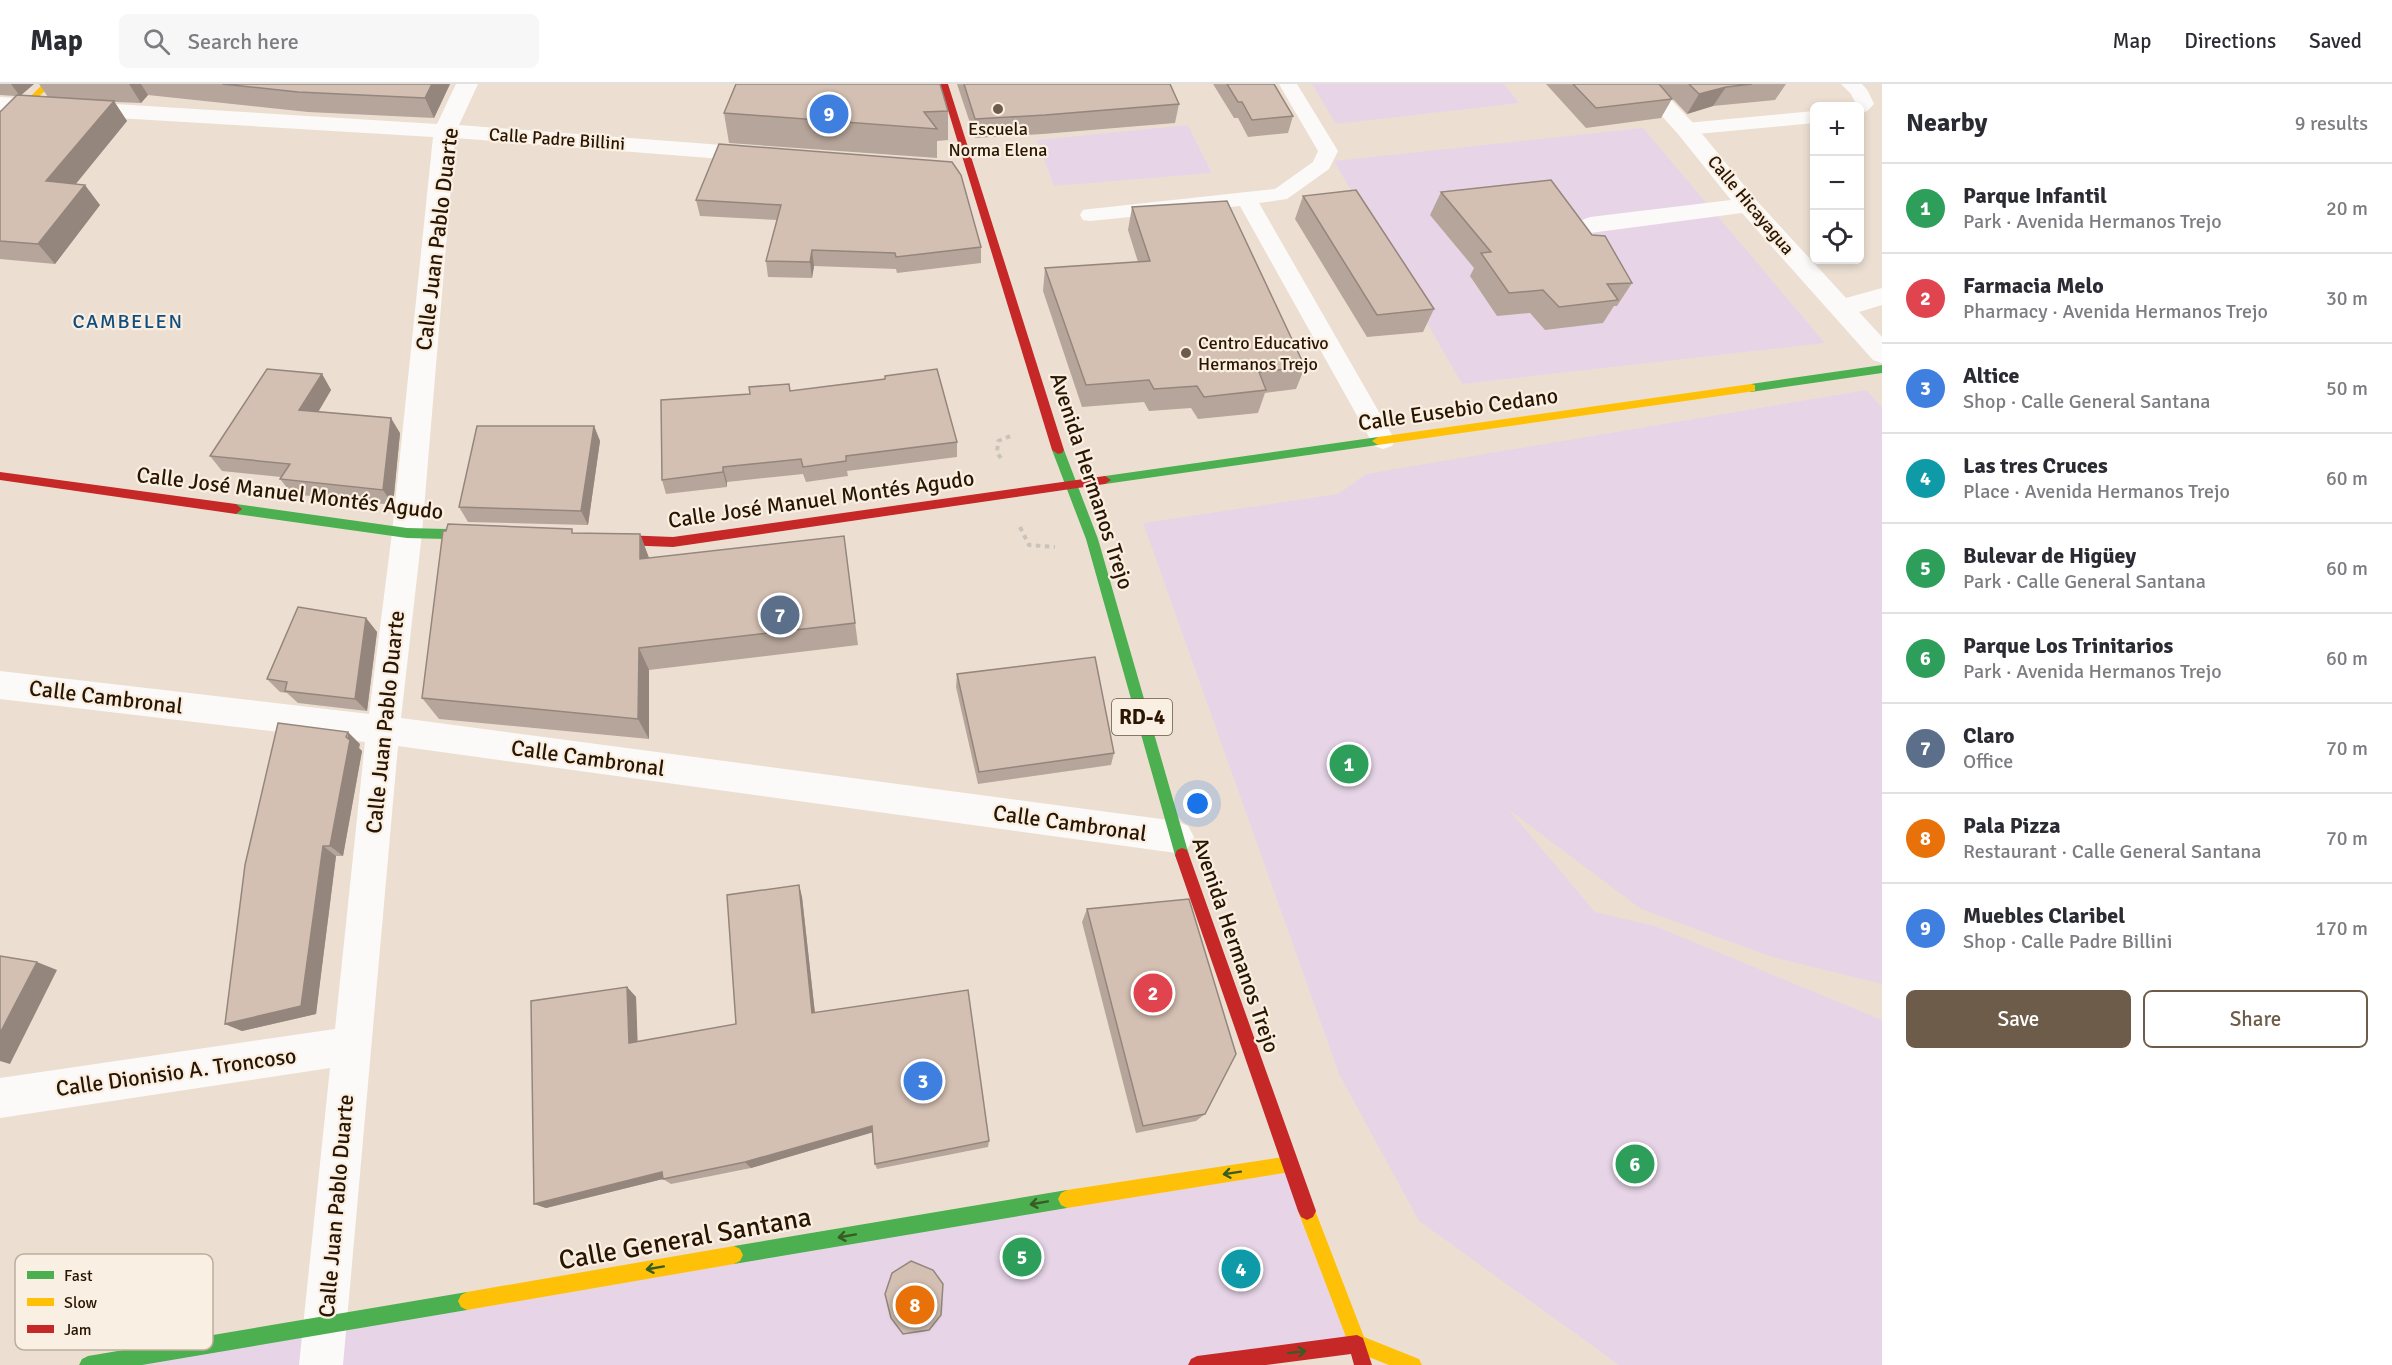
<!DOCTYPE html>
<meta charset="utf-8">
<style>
:root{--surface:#fff;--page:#f7f7f7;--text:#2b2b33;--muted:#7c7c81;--line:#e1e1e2;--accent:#6e5c4a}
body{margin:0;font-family:Signika,sans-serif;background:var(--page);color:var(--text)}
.controls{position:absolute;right:18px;top:18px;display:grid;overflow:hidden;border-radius:9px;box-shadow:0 3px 9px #0003}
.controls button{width:54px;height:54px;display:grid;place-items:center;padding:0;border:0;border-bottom:2px solid var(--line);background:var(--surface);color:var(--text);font:30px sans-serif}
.you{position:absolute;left:1198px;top:720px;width:21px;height:21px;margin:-15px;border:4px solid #fff;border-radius:50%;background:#1a73e8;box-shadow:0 0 0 9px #1a73e833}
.badge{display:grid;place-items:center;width:39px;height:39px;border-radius:50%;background:var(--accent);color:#fff;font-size:20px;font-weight:700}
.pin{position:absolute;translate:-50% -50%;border:3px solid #fff;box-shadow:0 2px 6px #0006}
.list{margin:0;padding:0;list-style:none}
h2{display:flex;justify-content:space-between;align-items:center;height:78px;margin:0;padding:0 24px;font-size:26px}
h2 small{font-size:20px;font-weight:400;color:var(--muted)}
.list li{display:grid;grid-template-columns:39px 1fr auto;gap:18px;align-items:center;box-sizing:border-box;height:90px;padding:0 24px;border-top:2px solid var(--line)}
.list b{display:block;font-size:22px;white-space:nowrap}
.list p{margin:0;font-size:20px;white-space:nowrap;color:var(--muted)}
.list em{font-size:20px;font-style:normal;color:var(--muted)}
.actions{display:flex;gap:12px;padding:18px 24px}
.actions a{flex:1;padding:14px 0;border:2px solid var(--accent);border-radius:9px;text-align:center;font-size:21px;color:var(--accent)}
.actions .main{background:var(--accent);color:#fff}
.icon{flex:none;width:33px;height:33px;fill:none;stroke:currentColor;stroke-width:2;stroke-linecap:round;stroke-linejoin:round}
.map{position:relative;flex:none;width:1882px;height:1281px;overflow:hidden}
header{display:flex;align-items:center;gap:36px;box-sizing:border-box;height:84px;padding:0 30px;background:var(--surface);border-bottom:2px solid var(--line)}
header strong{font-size:28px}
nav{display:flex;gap:33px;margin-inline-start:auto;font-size:21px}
.search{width:420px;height:54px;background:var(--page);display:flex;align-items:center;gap:15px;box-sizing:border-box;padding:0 21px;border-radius:9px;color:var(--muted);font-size:22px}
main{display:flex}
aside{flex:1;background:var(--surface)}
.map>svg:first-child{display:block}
</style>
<header>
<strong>Map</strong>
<div class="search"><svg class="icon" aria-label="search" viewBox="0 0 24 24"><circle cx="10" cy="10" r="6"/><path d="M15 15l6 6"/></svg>Search here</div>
<nav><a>Map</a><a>Directions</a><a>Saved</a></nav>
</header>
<main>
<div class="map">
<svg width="1882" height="1281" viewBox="0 0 1882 1281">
<rect width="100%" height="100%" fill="#ecdfd2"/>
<!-- green -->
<path fill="#e7d5e7" d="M1312,0H1504L1519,19L1336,40Z
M1188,41L1212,89L1054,102L1037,56Z
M1643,44L1825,259L1462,300L1334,77Z
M1866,306L1882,323V900L1772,873L1641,825L1509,726L1595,828L1655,842L1882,936V1281H1619L1419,1137L1339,990L1143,439L1338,410L1366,390Z
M1290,1080L1357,1260L1201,1281H103Z"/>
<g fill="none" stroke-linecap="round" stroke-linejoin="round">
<!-- path -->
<path stroke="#c9c3bc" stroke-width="4" stroke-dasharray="4.5 4.5" stroke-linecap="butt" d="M1001,374L997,369L998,357L1013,351
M1020,443L1029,461L1055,463"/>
<!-- lane -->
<path fill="#fcfaf8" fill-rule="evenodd" d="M1279,0H1297L1338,67L1329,85L1287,115L1259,119L1395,356L1392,362L1383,365L1374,362L1240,122L1090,137L1083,136L1080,131L1083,126L1090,125L1275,105L1313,78L1318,67Z
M1841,0H1862L1868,7L1874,20L1867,27L1860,29V22H1851L1855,18L1851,10Z
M1814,27V39L1686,51L1679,49L1676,45L1679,41L1686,39Z"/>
<!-- street -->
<path fill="#fcfaf8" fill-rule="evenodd" d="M456,0H478L459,41L761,64L769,66L772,71L769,76L761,78L455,54L422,449L401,634L1176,737L1188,742L1194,753L1188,764L1176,769L398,662L343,1281H299L330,984L0,1034V994L335,945L365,658L0,615V587L369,630L392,449L433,53L0,27V13L437,40Z
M1633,0H1656L1694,40L1756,116L1846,214L1882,204V221L1859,228L1882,253V279L1873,276L1742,129L1590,149L1582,146L1578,141L1582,136L1590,133L1731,116L1678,50Z"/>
<!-- fast -->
<path fill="#4caf50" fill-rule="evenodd" d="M1882,281V289L1751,308L1745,304L1751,300Z
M1378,353L1384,357L1378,361L1105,400L1099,396L1105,392Z
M1058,362L1064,366L1098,455L1189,771L1187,776L1182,778L1177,776L1175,771L1086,455L1052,366Z
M236,420L407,444L486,446L492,451L486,456L407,454L236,430L230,425Z
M1067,1106L1073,1109L1076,1115L1073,1121L1067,1124L734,1180L728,1177L725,1171L728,1165L734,1162Z
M467,1208L473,1211L476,1217L473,1223L467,1226L142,1281H79L82,1275L88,1272Z"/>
<!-- slow -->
<path fill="#ffc107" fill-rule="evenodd" d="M43,0H52L0,50V42Z
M1751,300L1755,301V307L1378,361L1372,357L1378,353Z
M1290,1072L1296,1074L1298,1080L1296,1086L1290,1088L1067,1124L1061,1121L1058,1115L1061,1109L1067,1106Z
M1307,1118L1313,1121L1364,1253L1419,1275L1422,1281H1389L1351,1266L1298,1127L1301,1121Z
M734,1162L740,1165L743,1171L740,1177L734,1180L467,1226L461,1223L458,1217L461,1211L467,1208Z"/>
<!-- jam -->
<path fill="#c62828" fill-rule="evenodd" d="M940,0H948L1064,366L1062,369L1058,370L1052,366Z
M0,388L236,420L242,425L236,430L0,396Z
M1105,392L1111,396L1105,400L673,463L598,460L592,455L598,450L673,453Z
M1182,764L1187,766L1189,771L1316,1127L1313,1133L1307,1136L1301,1133L1298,1127L1175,771L1177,766Z
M1357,1251L1363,1254L1372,1281H1354L1351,1270L1266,1281H1188L1191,1275L1197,1272Z"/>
</g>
<!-- wall -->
<path fill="#b6a59a" d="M0,0H34L21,11L48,13L39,0H450L434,34L308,28L148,11L141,19L114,18L127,37L75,100L100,121L55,180L0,175V26L1,27L16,12L0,11Z
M957,0H1170L1179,20L1175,39L1043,50L975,54Z
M1213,0H1274L1293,32L1288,49L1248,53L1238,34H1234Z
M1546,0H1659L1672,15L1661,34L1586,44Z
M1659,0H1786L1775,16L1713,22L1687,30Z
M948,27V56L937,57V74L729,59L724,29Z
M719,60L981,163V179L897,189L896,185L814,182L812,194L768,193L766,177L777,136L700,132L696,116Z
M1441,108L1592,151L1632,199L1617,222H1614L1603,239L1545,246L1530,229L1497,232L1470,192L1474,184L1430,131Z
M1303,112L1434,225L1423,248L1367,253L1295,135Z
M1132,123L1305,283L1296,305L1265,309L1258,329L1198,335L1191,324L1149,327L1144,318L1082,323L1043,207L1045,184L1138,178L1128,146Z
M322,290L331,306L318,328L400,349L393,421L292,410L280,395L281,393L222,387L210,372Z
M791,307L957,358V373L847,387L848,392L806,398L803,390L727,398V403L666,410L662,396Z
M594,342L600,357L588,441L468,438L459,423Z
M574,449L640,450L649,474L844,452L858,561L649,586V655L439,635L422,614Z
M366,534L377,548L367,627L298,619L287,609L280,608L267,595Z
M957,590L1114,669L1111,681L978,700L956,603Z
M360,660L359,664L362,667L343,772H336L316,930L242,947L225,940Z
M799,801L802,813L815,929L989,1057L988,1063L877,1085L875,1080L872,1048L751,1084L671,1100L663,1095L546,1124L534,1120L627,903L636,913L637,958L736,940Z
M1087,825L1205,1030L1196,1037L1136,1049L1082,838Z"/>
<!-- shaded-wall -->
<path fill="#94867d" d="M11,0H34L20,12Z
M129,0H141L148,11L141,19Z
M432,0H450L434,34L425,14Z
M1726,3L1713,22L1687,30L1699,10Z
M114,17L127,37L62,117L46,97Z
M85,101L100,121L55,180L38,160Z
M812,166L814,182L812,194L810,178Z
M322,290L331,306L310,342L299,326Z
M391,334L400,349L393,421L383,406Z
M594,342L600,357L588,441L581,427Z
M723,383L727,398V403L723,388Z
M640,450L649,474L640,475Z
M366,534L377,548L367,627L355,615Z
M639,564L649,586V655L638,635Z
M348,648L360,660L359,664L362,667L343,772L330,762Z
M323,762L336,772L316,930L242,947L225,940Z
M799,801L802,813L816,939L812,929Z
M37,878L57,886L10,980L0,977V949Z
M627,903L636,913L638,967L629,959Z
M872,1042L874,1048L751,1084L745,1078Z
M662,1088L671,1093L546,1124L534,1120Z"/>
<!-- building -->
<path fill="#d4c0b3" stroke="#94867d" stroke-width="1.5" d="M222,0H432L425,14L298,8Z
M736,0H940L948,27L924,28L937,45L724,29Z
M964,0H1170L1179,20L1045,31L975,35Z
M1227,0H1274L1293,32L1252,36L1242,18H1238Z
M1573,0H1659L1672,15L1596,24Z
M1689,0H1752L1726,3L1699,10Z
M17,11L114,17L46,97L85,101L38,160L0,157V28Z
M719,60L952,78L961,91L981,163L896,173L895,169L812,166L810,178L766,177L781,121L696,116Z
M1551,96L1592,151L1605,152L1632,199L1607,200L1618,216L1559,223L1543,206L1509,209L1481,169L1491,168L1441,108Z
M1356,106L1434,225L1377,231L1303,112Z
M1227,117L1305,283L1259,288L1266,306L1204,313L1197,302L1154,305L1149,296L1086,301L1045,184L1150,177L1132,123Z
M267,285L322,290L299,326L391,334L383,406L280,395L290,380L210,372Z
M937,285L957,358L846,372V377L803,383L801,375L723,383V388L662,396L661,316L750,310L749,303L789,300L790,307L885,295V292Z
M477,342H594L581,427L459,423Z
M448,440L572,445V449L640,450V475L844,452L855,539L639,564L638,635L422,614L443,447H446Z
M298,523L366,534L355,615L285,607L287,598L267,595Z
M1095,573L1114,669L979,688L957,590Z
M278,639L348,648L346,653L350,656L330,762H323L301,922L225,940L245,781Z
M799,801L812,929L968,906L989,1057L875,1080L872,1042L745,1078L663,1095L662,1088L534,1120L531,917L627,903L629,959L736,940L727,811Z
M1189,815L1236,970L1205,1030L1143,1042L1087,825Z
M0,872L37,878L0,949Z
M911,1177L933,1186L943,1200L941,1231L929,1246L903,1250L891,1234L885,1210L892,1189Z"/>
<!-- one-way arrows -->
<defs><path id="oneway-shaft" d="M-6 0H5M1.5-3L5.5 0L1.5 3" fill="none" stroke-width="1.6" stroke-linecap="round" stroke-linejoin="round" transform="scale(1.5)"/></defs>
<g stroke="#395b24">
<use href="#oneway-shaft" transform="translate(1232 1089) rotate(171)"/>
<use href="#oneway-shaft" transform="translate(1039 1119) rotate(170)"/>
<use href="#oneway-shaft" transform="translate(847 1152) rotate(170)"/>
<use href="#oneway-shaft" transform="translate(655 1184) rotate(170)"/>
<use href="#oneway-shaft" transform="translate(1297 1268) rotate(-7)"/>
</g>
<!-- markers -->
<g fill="#6e5c4a" stroke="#faefe3" stroke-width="2">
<circle cx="998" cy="25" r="6"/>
<circle cx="1186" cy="269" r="6"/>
</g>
<g text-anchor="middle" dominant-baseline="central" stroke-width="4.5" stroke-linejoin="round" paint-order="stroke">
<!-- far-poi labels -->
<g font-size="18" fill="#2a1600" stroke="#faefe3">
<text x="998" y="45">Escuela<tspan x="998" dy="21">Norma Elena</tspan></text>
<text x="1198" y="259" text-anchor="start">Centro Educativo<tspan x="1198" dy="21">Hermanos Trejo</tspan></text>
</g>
<!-- far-street labels -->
<g font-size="18" fill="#2a1600" stroke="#faefe3">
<text transform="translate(557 55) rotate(4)">Calle Padre Billini</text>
<text transform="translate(1751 121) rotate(50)">Calle Hicayagua</text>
</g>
<!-- far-neighbourhood labels -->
<g font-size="20" letter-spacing="1.5" fill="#114d7d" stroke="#faefe3">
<text x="128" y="237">CAMBELEN</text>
</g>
<!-- shield labels -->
<rect fill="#faefe3" stroke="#685744" stroke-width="1.5" x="1112" y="615" width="60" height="36" rx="4.5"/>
<g font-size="21" font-weight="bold" fill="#2a1600">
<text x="1142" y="633">RD-4</text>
</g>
<!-- street labels -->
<g font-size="22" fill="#2a1600" stroke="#faefe3">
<text transform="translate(437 155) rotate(-83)">Calle Juan Pablo Duarte</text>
<text transform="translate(1458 325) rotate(-8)">Calle Eusebio Cedano</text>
<text transform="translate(1092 397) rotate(72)">Avenida Hermanos Trejo</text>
<text transform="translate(290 409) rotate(7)">Calle José Manuel Montés Agudo</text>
<text transform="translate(821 415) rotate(-8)">Calle José Manuel Montés Agudo</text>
<text transform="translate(106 613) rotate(7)">Calle Cambronal</text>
<text transform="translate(385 638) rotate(-84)">Calle Juan Pablo Duarte</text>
<text transform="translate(588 674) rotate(8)">Calle Cambronal</text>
<text transform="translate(1070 739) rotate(8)">Calle Cambronal</text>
<text transform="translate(1236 861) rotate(71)">Avenida Hermanos Trejo</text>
<text transform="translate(176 988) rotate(-8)">Calle Dionisio A. Troncoso</text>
<text transform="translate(336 1122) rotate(-85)">Calle Juan Pablo Duarte</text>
</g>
<!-- near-street labels -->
<g font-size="27" fill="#2a1600" stroke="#faefe3">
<text transform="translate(685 1155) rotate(-10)">Calle General Santana</text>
</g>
</g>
<!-- legend -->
<rect x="15" y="1170" width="198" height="96" rx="9" fill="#faefe3" stroke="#bcae9f" stroke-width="1.5"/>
<rect x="27" y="1187" width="27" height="8" fill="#4caf50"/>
<rect x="27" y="1214" width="27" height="8" fill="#ffc107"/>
<rect x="27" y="1241" width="27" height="8" fill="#c62828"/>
<g font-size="16" fill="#2a1600">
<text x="64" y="1197">Fast</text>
<text x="64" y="1224">Slow</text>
<text x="64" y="1251">Jam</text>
</g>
</svg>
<div class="controls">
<button>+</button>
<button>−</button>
<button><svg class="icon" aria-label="locate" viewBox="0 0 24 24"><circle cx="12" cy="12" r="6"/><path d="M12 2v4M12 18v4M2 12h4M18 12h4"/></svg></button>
</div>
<div class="you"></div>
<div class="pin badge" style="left:1349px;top:680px;background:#2e9e5b">1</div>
<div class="pin badge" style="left:1153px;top:909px;background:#e0444e">2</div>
<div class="pin badge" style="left:923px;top:997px;background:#3f7fe0">3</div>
<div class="pin badge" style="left:1241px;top:1185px;background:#0f9aa8">4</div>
<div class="pin badge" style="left:1022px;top:1173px;background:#2e9e5b">5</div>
<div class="pin badge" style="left:1635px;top:1080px;background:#2e9e5b">6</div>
<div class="pin badge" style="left:780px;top:531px;background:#5c6f8a">7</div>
<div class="pin badge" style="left:915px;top:1221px;background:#e8710a">8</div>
<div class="pin badge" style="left:829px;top:30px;background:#3f7fe0">9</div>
</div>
<aside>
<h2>Nearby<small>9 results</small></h2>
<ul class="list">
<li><span class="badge" style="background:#2e9e5b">1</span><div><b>Parque Infantil</b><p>Park · Avenida Hermanos Trejo</p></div><em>20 m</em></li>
<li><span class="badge" style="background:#e0444e">2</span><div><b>Farmacia Melo</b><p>Pharmacy · Avenida Hermanos Trejo</p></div><em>30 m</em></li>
<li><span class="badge" style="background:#3f7fe0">3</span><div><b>Altice</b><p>Shop · Calle General Santana</p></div><em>50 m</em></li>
<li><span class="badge" style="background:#0f9aa8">4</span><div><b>Las tres Cruces</b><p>Place · Avenida Hermanos Trejo</p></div><em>60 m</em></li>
<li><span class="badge" style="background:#2e9e5b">5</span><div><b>Bulevar de Higüey</b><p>Park · Calle General Santana</p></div><em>60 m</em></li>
<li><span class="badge" style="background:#2e9e5b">6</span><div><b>Parque Los Trinitarios</b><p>Park · Avenida Hermanos Trejo</p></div><em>60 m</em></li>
<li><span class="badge" style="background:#5c6f8a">7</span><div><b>Claro</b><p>Office</p></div><em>70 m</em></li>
<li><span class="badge" style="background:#e8710a">8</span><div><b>Pala Pizza</b><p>Restaurant · Calle General Santana</p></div><em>70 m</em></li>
<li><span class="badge" style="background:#3f7fe0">9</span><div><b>Muebles Claribel</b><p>Shop · Calle Padre Billini</p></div><em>170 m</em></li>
</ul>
<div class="actions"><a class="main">Save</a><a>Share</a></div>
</aside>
</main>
